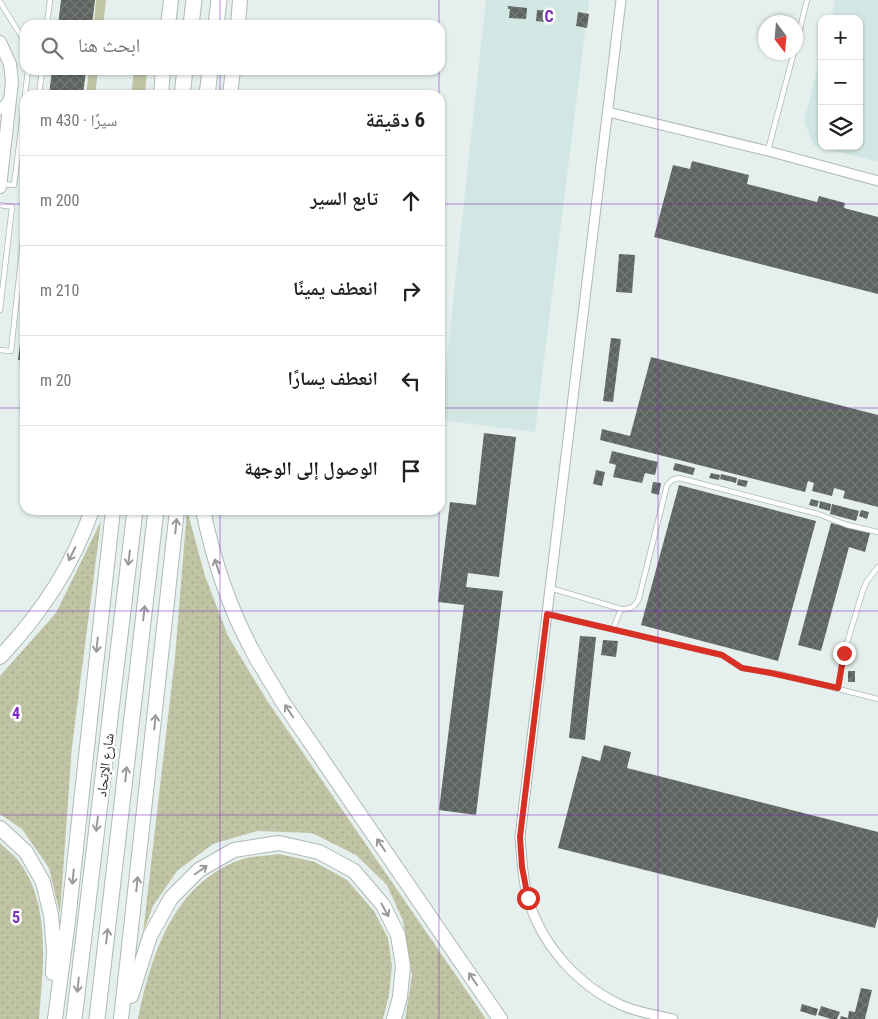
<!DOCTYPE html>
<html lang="ar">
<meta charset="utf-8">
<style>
:root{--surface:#fff;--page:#f6f6f6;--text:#222;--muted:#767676;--line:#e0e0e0}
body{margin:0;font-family:"Roboto Condensed","Noto Naskh Arabic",sans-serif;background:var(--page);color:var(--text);direction:rtl}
.controls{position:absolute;right:15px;top:15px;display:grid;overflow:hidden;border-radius:10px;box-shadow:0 1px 4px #0004}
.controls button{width:45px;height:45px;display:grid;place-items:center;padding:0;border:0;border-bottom:1px solid var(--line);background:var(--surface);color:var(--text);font:25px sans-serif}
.compass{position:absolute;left:758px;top:15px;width:45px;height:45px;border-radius:50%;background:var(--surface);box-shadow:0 1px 4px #0004;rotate:164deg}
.stop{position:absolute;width:15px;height:15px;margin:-11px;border:4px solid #d93025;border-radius:50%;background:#fff}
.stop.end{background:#d93025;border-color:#fff;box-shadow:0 1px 5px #0008}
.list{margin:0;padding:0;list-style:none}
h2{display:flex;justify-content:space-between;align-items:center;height:65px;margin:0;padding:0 20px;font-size:21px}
h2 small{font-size:16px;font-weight:400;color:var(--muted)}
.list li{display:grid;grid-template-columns:32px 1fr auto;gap:15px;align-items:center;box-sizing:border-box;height:90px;padding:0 20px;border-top:1px solid var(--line)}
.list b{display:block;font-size:19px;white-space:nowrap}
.list em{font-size:16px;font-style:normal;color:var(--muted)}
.icon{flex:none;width:28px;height:28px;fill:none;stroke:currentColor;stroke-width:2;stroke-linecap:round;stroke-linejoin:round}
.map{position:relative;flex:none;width:878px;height:1019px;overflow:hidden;direction:ltr}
.search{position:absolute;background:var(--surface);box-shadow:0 1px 4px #0004;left:20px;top:20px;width:425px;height:55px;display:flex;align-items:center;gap:12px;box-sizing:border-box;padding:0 18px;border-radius:15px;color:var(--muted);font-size:19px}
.panel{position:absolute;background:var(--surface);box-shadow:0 1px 4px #0004;left:20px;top:90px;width:425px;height:425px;border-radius:15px;direction:rtl}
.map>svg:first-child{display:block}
</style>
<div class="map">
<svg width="878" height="1019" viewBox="0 0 878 1019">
<defs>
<pattern id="grass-dots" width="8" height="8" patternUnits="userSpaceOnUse" patternTransform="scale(1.25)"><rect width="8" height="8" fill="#c0c4a4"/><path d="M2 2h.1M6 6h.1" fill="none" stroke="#a4a88d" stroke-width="1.8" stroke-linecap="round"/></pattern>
<pattern id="building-cross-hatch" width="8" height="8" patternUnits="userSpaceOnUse" patternTransform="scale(1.25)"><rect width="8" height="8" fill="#5d635e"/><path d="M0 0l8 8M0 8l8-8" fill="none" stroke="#747975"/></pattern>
</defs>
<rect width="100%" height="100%" fill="#e5f0ee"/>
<!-- built -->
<path fill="#d2e7e3" d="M486,0H589L535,432L440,420Z
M835,0H878V162L813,145L804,120L822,52V146H859V19H831Z"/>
<!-- grass -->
<path fill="url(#grass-dots)" d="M187,510L205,576L228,636L266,699L486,1019H405L412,975L403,921L387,885L356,855L312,833L257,831L213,844L177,871L153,906L143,933L175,657Z
M101,521L72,746L60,914L49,868L22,829L0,814V676L56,613Z
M0,843C5,848 12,853 17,859C52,902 43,968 39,1019H0Z
M279,854L315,862L347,880L374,911L388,938L392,966L389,995L383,1019H138C151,956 172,887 237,861C249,856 266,856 279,854Z"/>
<!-- park -->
<path fill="#c0c4a4" d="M96,0H106L103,25H94Z
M89,70H98L95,95H86Z
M134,70H147L145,95H131Z"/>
<!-- building -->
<path fill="url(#building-cross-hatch)" d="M61,0H95L92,25H58Z
M508,6L527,8L526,19L509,18L510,9H508Z
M537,10L555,11L554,23L536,21Z
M578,12L589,14L587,28L576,26Z
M52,70H86L83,95H49Z
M692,161L749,175L747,184L817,202L819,196L845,203L844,208L878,217V294L654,237L673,165L690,169Z
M619,254L635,255L632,293L616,292Z
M24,311H25V361L18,360Z
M611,338L621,339L613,402L603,401Z
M651,357L878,415V507L843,498L845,491L834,488L832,496L812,491L814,483L808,481L805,492L600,440L602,429L630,436Z
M484,433L516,437L499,577L468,573L466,587L503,591L476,815L439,810L464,605L438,602L450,502L476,505Z
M612,451L658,462L655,475L645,473L642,483L613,477L616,465L609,463Z
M675,463L695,468L693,475L673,470Z
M596,470L605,472L602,486L593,484Z
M711,473L720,475L719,480L709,478Z
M721,474L737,478L736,483L720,479Z
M738,479L748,481L746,487L737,485Z
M653,482L661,483L659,495L651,493Z
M679,485L816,521L778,661L641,625Z
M811,499L819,501L817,507L809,505Z
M820,501L831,504L830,511L819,508Z
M832,504L859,511L856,521L830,514Z
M861,510L869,512L867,519L859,516Z
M831,523L870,533L865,552L849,547L821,651L798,645Z
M580,636L596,637L585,740L569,738Z
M603,640L618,641L616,657L601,655Z
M848,671H855V682H848Z
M604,745L631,752L627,768L878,832V916L875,928L558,848L582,756L600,761Z
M861,988L872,990L865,1019H840L841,1016L848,1018L849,1011L855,1012Z
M802,1004L818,1009L816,1016L800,1011Z
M821,1006L840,1012L837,1019H831L818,1015Z"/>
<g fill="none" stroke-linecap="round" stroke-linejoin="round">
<defs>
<path id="lane" d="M0,2L25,42
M47,25L50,0
M796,45L807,0
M25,95L28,70
M39,95L42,70
M768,150L794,52
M1,184L14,185L25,98
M0,205L12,207L0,310
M0,350L11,351L25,223
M550,588L621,609C630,610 636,606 639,598L667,485L672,480L679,478L818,514L847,525L878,532
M547,614L722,655L742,668L784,675L878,699
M613,629L621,609
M838,688L844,653L863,590L867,581L878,567"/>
<path id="street" d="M621,0L520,837C522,857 522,878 528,898C541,944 577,985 621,1005C636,1012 656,1015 673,1019
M0,110L10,98
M608,112L768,151L878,181"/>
<path id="secondary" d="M0,42L10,64L12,82L0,187"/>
<path id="primary" d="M168,25L171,0
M238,25L240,0
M161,95L163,70
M230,95L233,70
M203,510C213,558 228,605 251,648C260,666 272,683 282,701L500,1019
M0,657C40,615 73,565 92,510
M0,828L26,852L43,882L51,915L54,951L53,973
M131,996L150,936L171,898L199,870L234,850L279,843L319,852L354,871L383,905L398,935L403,966L400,997L394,1019
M55,1019L68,921L113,510
M121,1019L177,510"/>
<path id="highway" d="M191,25L194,0
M216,25L219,0
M182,95L185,70
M207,95L210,70
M74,1019L135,510
M97,1019L156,510"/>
</defs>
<!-- lane casing -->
<use href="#lane" stroke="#aeb9b6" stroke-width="6"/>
<!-- street casing -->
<use href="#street" stroke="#aeb9b6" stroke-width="11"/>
<!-- secondary casing -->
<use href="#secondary" stroke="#aeb9b6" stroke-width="14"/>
<!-- primary casing -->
<use href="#primary" stroke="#aeb9b6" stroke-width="16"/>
<!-- highway casing -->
<use href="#highway" stroke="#aeb9b6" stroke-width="17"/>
<!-- lane -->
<use href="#lane" stroke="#fff" stroke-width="4.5"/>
<!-- street -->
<use href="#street" stroke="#fff" stroke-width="9"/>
<!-- secondary -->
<use href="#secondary" stroke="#fff" stroke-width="12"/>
<!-- primary -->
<use href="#primary" stroke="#fff" stroke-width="14"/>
<!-- highway -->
<use href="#highway" stroke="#fff" stroke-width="15"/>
</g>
<!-- one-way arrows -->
<defs><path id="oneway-shaft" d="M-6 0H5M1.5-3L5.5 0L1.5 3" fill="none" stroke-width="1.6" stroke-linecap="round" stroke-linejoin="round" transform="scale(1.25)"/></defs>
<g stroke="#989a99">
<use href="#oneway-shaft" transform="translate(176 526) rotate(-84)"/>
<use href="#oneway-shaft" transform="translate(72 554) rotate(116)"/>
<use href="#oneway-shaft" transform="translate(129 558) rotate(97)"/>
<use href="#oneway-shaft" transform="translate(217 566) rotate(-108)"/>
<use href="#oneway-shaft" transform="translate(144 613) rotate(-83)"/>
<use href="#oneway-shaft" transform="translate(97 645) rotate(96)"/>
<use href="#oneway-shaft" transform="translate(289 711) rotate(-124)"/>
<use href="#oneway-shaft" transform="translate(155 722) rotate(-84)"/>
<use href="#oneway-shaft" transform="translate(126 774) rotate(-84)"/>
<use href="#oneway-shaft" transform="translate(97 824) rotate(97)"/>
<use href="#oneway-shaft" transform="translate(381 845) rotate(-124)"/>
<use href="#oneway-shaft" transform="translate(201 870) rotate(-35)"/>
<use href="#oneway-shaft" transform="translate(73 877) rotate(96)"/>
<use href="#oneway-shaft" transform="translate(137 884) rotate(-84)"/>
<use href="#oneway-shaft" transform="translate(385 910) rotate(61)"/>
<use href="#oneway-shaft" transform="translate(107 936) rotate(-83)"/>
<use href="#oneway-shaft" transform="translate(473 979) rotate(-124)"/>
<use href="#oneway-shaft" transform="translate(78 985) rotate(96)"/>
</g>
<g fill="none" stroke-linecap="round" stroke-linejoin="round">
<!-- route -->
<path stroke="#d93025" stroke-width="6" d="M528,898L522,867L520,837L547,614L722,655L742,668L771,673L838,688L844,653"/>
</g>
<!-- grid -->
<path fill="none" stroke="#7b2cbf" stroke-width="1" stroke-opacity="0.55" d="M220,0V25M439,0V25M658,0V1019M220,70V95M439,70V95M0,204H25M440,204H878M0,408H25M440,408H878M220,510V1019M439,510V1019M0,611H878M0,815H878"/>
<g text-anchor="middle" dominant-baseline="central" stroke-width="5" stroke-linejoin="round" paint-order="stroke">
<!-- street labels -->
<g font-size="14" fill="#1a1e1d" stroke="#fff">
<text transform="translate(105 765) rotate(-83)">شارع الإتحاد</text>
</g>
</g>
<g font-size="16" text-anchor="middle" font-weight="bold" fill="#7b2cbf" stroke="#fff" stroke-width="5" stroke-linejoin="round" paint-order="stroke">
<text x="549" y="22">C</text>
<text x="16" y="719">4</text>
<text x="16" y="923">5</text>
</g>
</svg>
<div class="controls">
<button>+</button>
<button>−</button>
<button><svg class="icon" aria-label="layers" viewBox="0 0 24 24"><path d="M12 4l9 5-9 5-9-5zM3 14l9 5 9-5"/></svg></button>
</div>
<svg class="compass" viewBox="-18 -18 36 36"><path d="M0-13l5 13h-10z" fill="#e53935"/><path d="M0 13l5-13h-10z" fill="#767676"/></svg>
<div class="stop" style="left:528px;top:898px"></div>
<div class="stop end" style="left:844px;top:653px"></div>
<div class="search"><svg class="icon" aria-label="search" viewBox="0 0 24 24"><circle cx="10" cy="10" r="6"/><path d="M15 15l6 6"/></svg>ابحث هنا</div>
<section class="panel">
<h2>6 دقيقة<small>سيرًا · 430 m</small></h2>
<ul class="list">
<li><svg class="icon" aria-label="ahead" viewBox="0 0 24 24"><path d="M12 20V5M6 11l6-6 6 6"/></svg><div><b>تابع السير</b></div><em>200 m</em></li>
<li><svg class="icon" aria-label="right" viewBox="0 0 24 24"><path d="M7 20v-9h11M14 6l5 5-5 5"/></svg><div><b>انعطف يمينًا</b></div><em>210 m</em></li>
<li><svg class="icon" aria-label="left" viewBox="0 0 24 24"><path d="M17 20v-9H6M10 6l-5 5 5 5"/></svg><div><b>انعطف يسارًا</b></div><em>20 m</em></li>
<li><svg class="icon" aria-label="arrive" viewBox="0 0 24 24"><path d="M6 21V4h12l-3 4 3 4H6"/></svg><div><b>الوصول إلى الوجهة</b></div></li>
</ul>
</section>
</div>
